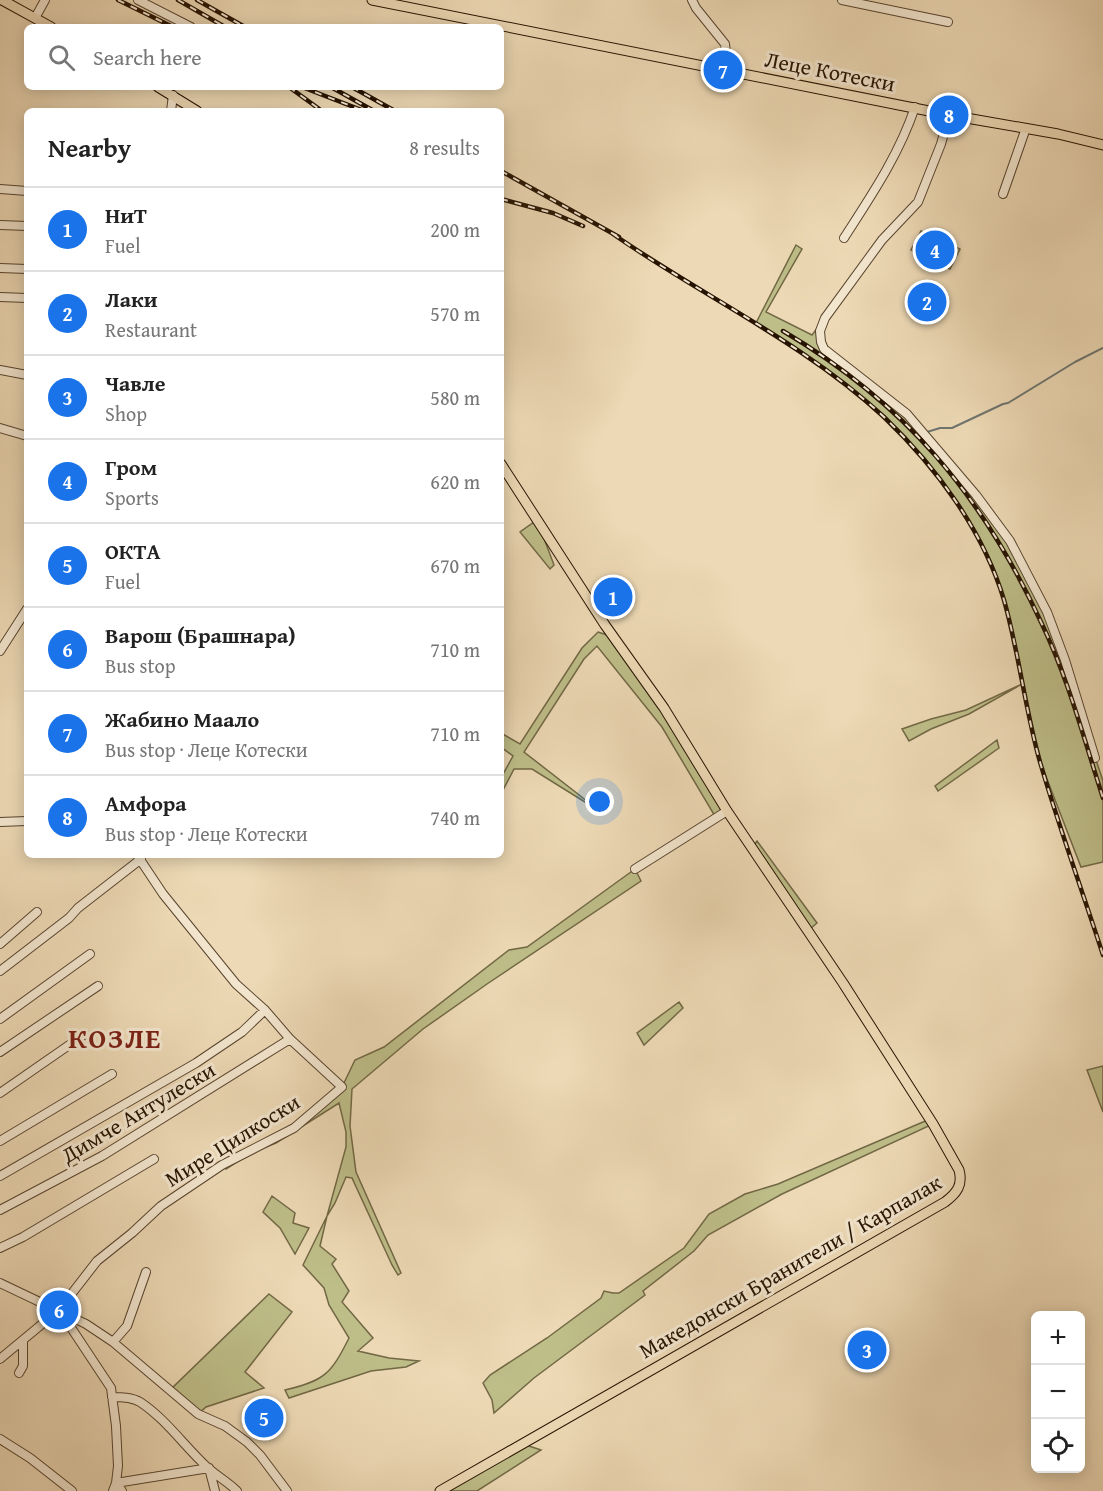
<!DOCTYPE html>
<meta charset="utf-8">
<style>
:root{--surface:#fff;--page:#f2f2f2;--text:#222;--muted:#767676;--line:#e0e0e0;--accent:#1a73e8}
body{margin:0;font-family:"Gentium Book Plus",serif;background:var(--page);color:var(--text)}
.controls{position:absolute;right:18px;bottom:18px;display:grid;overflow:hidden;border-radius:9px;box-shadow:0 3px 15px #0003}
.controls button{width:54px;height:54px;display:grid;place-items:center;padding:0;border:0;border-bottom:2px solid var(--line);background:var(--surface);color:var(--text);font:30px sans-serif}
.you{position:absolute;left:600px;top:802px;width:21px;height:21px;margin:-15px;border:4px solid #fff;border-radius:50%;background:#1a73e8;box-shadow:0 0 0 9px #1a73e833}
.badge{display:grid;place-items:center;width:39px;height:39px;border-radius:50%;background:var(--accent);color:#fff;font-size:20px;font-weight:700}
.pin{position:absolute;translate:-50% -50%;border:3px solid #fff;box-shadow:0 2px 6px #0006}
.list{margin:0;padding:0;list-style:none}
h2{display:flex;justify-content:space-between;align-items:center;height:78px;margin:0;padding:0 24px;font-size:26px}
h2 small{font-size:20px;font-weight:400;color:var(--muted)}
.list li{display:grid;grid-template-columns:39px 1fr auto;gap:18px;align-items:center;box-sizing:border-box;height:84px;padding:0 24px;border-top:2px solid var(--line)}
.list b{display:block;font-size:22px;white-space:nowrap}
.list p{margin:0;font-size:20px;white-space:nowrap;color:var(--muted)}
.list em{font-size:20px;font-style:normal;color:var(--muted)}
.icon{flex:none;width:33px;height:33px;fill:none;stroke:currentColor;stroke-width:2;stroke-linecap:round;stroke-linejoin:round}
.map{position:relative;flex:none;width:1103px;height:1491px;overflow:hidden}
.search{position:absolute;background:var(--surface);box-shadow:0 3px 15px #0003;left:24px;top:24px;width:480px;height:66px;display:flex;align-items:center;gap:15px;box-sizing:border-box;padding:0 21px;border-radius:9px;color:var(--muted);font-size:22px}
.panel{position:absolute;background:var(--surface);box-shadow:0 3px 15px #0003;left:24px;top:108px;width:480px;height:750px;border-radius:9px}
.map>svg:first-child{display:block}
</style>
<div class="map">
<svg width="1103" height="1491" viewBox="0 0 1103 1491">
<rect width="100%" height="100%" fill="#edd9b5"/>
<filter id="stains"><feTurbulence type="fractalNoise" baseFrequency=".00333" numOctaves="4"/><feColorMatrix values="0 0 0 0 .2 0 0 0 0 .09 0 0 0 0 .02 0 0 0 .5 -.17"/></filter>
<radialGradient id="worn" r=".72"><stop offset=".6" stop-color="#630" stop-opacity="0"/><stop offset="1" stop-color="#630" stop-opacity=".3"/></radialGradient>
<!-- green -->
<path fill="#bebe89" stroke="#726845" stroke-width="1.5" d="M921,231L960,249L950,269L911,250Z
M796,245L802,249L766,312L812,335L825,318L821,342L907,414L1010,541L1047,612L1103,781V862L1081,867L1040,761L1022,684L969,714L931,729L909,741L902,729L931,719L966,710L1022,684C1014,645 1008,605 993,569C984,546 971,526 957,505C947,491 938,474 926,460C877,406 818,362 756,323Z
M537,520L554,565L550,569L520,532Z
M598,632L613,637L727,811L716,818L662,727L597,646L584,659L524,752L601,812L532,769H514L501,794V778L513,756L501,747V733L520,744L582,648Z
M997,740L999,748L938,791L935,786Z
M757,841L817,923L809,930L753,847Z
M635,869L641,881L487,984L423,1029L352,1089L350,1126L356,1172L401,1273L398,1275L392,1265L352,1178L346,1177L335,1203L327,1216L320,1246L336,1259L332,1264L349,1291L342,1302L373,1338L358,1351L389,1358L419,1361L406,1367L371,1371L289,1398L285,1390C324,1381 331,1374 349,1338L329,1305L324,1288L303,1265L327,1216L346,1147V1132L339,1103L276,1143L251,1153L226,1169L222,1165L294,1128L342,1087L355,1060L384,1047L509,950L527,947Z
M679,1002L683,1008L644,1045L637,1033Z
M1103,1066V1112L1087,1070Z
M930,1119L933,1124L782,1194L708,1235L694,1251L643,1291L645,1295L534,1378L494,1413L492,1400L483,1383L490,1375L547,1338L601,1298L604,1291L613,1293H619L684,1248L709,1214L745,1194L778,1184Z
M272,1196L295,1213L293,1223L309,1228L295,1254L280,1228L263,1212Z
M269,1294L292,1312L245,1372L264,1388L206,1407L198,1414L169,1391Z
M523,1444L541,1450L477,1491H440Z"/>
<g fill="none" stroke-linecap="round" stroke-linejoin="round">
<!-- stream -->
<path stroke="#6e756f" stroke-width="2" d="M927,432L940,428H952L1003,404L1008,403L1075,362L1103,348"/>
<defs>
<path id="minor" d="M138,0L191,27
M692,0L696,8L725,44L726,54L723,70
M842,0L948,22
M35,18L45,0
M171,111L173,95
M949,115L941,144L918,202L882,240L825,318L820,331L821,342L824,349L907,414L976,495L1010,541L1047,612L1065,660L1095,758
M0,189L27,191
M1003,194L1026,128
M0,225L27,226
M844,238C871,196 899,155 915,107
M0,268L27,269
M0,297L27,298
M0,370L27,375
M0,428L27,436
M0,651L27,609
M0,822L27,821
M635,869L727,811
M0,944L37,912
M0,971L69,918L78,908L141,859
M0,1019L90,954
M0,1052L98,986
M0,1093L85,1034
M0,1141L112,1074
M0,1176L196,1063L242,1032L265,1010
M0,1210L102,1156L290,1039
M0,1248L23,1237L154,1159
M0,1283L86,1324L113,1342L198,1414L225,1426L247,1442L260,1455L287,1491
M60,1311L111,1388L116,1426L118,1466L116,1483L113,1491
M113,1342L127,1326L146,1272
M0,1359L59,1310L97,1261L132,1233L161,1206L222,1165L294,1128L342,1087L290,1039L265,1010L236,984L163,894L137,855
M19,1373L23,1366V1341
M112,1397C121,1397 132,1397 140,1402C166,1419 185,1447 208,1468C217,1476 228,1482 237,1491
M0,1439L30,1458L72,1491
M122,1491L116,1483L209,1468L215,1491"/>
<path id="major" d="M2,0L51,27
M372,0L949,115L1058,134L1103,145
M158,87L197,111
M440,1491L945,1202C957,1193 963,1185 959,1170L933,1124L843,983L727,811L664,708L605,625L501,464"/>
</defs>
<!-- minor casing -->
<use href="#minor" stroke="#58442e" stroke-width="10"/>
<!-- major casing -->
<use href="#major" stroke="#271301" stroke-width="11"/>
<!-- minor -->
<use href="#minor" stroke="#f3e6cf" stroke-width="8"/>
<!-- major -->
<use href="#major" stroke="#edd9b5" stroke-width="9"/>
<defs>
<path id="rail" d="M118,0L173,27
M178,0L225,27
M197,0L245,27
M289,87L322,111
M302,87L364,111
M331,87L374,111
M352,87L395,111
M501,171L619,237
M501,199L553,213L583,226
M613,234C702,296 803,342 884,417C936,467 983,530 1004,600C1019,653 1025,709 1040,762C1059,827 1082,890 1103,955
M783,331C905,403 982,495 1041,622C1068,678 1084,739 1103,798"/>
</defs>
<!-- rail casing -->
<use href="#rail" stroke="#271301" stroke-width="4.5"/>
<!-- rail -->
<use href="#rail" stroke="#f3e6cf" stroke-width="2" stroke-dasharray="7" stroke-linecap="butt"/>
</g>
<g text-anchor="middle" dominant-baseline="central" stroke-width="6" stroke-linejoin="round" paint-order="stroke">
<!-- street labels -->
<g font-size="22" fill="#271301" stroke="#f3e6cf">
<text transform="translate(830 71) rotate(11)">Леце Котески</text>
<text transform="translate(138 1112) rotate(-31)">Димче Антулески</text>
<text transform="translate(232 1140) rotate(-32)">Мире Цилкоски</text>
<text transform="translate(790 1266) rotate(-30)">Македонски Бранители / Карпалак</text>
</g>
<!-- district labels -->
<g font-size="28" font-weight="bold" letter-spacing="1.5" fill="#7a1f14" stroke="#f3e6cf">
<text x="115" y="1037">КОЗЛЕ</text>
</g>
</g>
<rect width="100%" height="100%" filter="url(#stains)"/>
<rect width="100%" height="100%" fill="url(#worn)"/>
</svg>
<div class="controls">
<button>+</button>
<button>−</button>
<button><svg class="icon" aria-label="locate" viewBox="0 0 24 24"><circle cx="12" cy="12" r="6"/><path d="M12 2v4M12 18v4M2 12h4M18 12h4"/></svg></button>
</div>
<div class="you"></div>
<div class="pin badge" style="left:613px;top:597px">1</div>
<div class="pin badge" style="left:927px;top:302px">2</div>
<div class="pin badge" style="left:867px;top:1350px">3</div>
<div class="pin badge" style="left:935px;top:250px">4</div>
<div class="pin badge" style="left:264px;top:1418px">5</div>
<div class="pin badge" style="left:59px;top:1310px">6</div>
<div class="pin badge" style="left:723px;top:70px">7</div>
<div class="pin badge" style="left:949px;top:115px">8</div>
<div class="search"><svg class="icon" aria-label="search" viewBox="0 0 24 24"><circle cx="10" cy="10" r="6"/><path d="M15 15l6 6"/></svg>Search here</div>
<section class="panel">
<h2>Nearby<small>8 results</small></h2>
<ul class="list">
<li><span class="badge">1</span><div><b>НиТ</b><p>Fuel</p></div><em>200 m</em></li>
<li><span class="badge">2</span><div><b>Лаки</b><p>Restaurant</p></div><em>570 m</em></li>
<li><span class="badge">3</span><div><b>Чавле</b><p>Shop</p></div><em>580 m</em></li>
<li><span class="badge">4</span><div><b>Гром</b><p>Sports</p></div><em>620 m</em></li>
<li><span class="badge">5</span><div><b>ОКТА</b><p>Fuel</p></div><em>670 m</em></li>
<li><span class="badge">6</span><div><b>Варош (Брашнара)</b><p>Bus stop</p></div><em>710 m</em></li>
<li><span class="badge">7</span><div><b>Жабино Маало</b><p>Bus stop · Леце Котески</p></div><em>710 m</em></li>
<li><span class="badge">8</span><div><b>Амфора</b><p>Bus stop · Леце Котески</p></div><em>740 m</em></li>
</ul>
</section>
</div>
